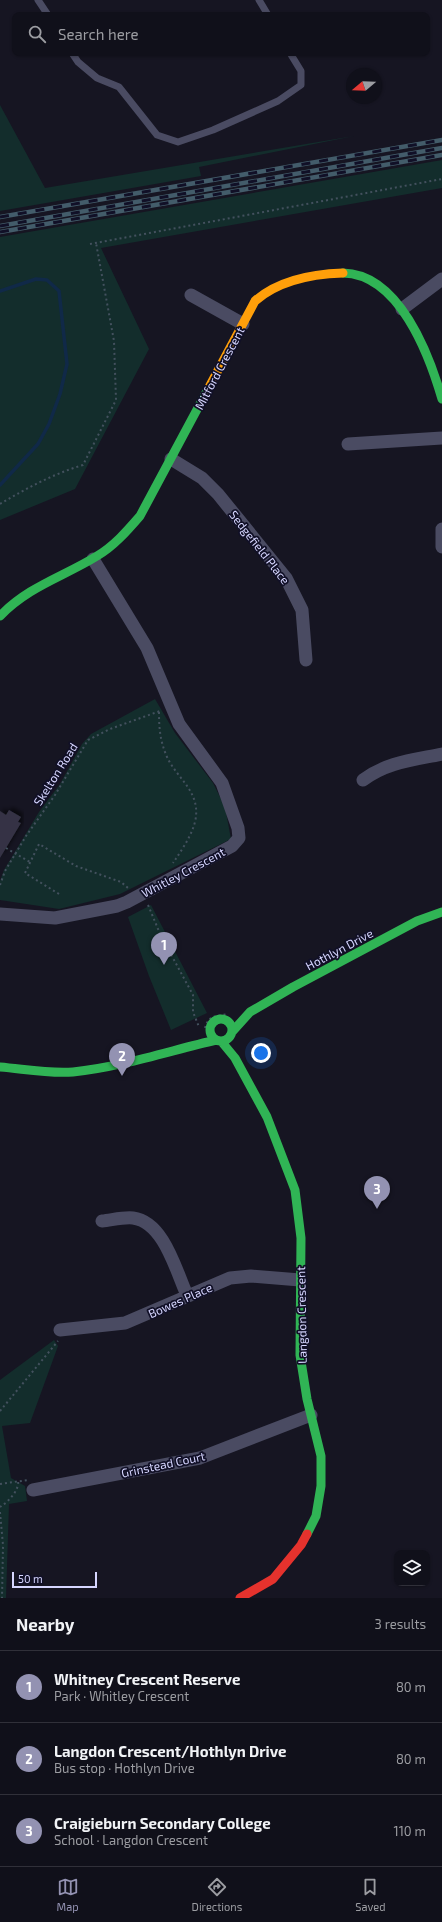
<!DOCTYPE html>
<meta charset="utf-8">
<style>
:root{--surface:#10101a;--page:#191923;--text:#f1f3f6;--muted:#9c9da2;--line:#303039;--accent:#9392b2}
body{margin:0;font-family:"Exo 2",sans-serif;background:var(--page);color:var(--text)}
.controls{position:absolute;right:12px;bottom:12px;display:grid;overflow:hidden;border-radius:8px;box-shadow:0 1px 3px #0004}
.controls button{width:36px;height:36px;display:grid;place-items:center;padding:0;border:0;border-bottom:1px solid var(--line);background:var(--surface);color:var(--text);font:20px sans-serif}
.compass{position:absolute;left:346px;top:68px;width:36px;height:36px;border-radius:50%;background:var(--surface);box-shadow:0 1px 3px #0004;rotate:251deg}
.scale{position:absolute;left:12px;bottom:10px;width:85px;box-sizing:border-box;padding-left:4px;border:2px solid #d6d6ff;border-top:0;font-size:11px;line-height:14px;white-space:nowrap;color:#d6d6ff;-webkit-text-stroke:3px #111027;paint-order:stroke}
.you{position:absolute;left:261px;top:1053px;width:14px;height:14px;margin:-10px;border:3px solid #fff;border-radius:50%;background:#1a73e8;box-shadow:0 0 0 6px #1a73e833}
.badge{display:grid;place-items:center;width:26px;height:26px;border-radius:50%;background:var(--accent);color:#fff;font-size:13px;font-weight:700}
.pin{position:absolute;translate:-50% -33px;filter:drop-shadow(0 1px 2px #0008)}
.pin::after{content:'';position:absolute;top:21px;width:14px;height:12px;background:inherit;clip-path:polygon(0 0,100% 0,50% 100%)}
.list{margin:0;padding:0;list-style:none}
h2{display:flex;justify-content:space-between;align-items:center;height:52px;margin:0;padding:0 16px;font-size:17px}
h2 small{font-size:13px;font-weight:400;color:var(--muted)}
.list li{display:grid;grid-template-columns:26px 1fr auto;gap:12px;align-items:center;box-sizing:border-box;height:72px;padding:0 16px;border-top:1px solid var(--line)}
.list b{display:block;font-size:15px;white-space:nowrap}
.list p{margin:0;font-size:13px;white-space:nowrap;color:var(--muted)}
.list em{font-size:13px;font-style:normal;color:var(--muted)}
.icon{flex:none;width:22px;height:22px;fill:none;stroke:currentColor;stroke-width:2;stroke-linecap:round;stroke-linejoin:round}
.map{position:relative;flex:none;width:442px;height:1598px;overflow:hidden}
.search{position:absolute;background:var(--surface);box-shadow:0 1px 3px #0004;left:12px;right:12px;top:12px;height:44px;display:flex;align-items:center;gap:10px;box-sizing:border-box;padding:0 14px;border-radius:8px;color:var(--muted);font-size:15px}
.sheet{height:268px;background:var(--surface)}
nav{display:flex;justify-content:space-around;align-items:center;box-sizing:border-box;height:56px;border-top:1px solid var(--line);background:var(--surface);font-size:11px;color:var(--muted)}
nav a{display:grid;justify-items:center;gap:2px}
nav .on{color:var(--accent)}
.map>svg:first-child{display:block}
</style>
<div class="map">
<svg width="442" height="1598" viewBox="0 0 442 1598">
<defs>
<filter id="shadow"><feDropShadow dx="3" dy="-3" stdDeviation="2" flood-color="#0009"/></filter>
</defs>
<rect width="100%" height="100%" fill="#161522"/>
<!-- green -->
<path fill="#132d2c" d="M0,105L45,188L354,136L199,167L201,176L0,211Z
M442,160V188L101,248L149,349L75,489L0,520V237Z
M155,699L175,733L213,783L225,807L231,839L120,894L59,909L0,900V881L4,870L39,812L60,784L82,744L91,734Z
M151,905L207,1013L171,1030L149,976L128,917Z
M54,1340L58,1346L30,1423L2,1426L11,1478L25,1486L27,1501L9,1504L6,1598H0V1380Z"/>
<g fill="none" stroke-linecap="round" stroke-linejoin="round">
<!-- stream -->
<path stroke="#102948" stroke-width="3.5" d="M0,291L36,279L47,280L59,291L67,364L60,394L49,424L38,444L0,485"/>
</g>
<!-- building -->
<path fill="#343344" filter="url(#shadow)" d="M9,810L21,817L18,822L21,823L0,858V811L6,815Z"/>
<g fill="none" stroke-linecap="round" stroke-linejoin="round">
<!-- path -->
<path stroke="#43515e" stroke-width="2" stroke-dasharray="2 3" stroke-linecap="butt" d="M90,244L442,179
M0,504C27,488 53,474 83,465L116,400L114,341L96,243
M159,712C159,728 160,741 167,757C177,779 202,792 195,822C191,837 181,851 173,863
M6,848L30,862
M0,885L5,871L26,836L55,795L88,740L110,729L160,711
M59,894L25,873L39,844L76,866L121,882L128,888
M148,905L161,936L193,995V1012L199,1027
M205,1028C208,1015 217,1016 228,1014
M0,1411L58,1341
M0,1484L28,1480
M0,1507C8,1502 20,1490 18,1480
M0,1512L3,1545L2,1598"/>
<!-- lane -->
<path stroke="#4a4b62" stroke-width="7" d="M38,0L48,15
M259,0L268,15
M72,53L78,62L97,78L119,87L157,135L178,142L213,130L278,101L301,85V71L290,53"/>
<!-- street -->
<path stroke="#4a4b62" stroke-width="13" d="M191,295L243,324
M402,309L442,279
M348,444L442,438
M171,459L202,478L218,494L286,578L302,610L306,660
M442,529V547
M363,780C387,762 413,760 442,754
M0,914L55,918L117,906L127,902L232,846L239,838L238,828L222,783L179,724L147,648L93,559
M102,1221C112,1220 123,1217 133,1218C164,1222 176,1271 187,1295
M60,1330L125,1323L230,1278L251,1276L300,1280
M33,1490L200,1458L311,1415"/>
<!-- fast -->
<path stroke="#30b455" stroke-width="9" d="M343,273C399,274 429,354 442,399
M0,616C29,586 63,577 97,556C114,546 127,531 140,516L208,389
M210 1030a11 11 0 1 1 22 0a11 11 0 1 1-22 0Z
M232,1032L250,1012L293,987L417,921L442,912
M221,1041L235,1058L267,1117L295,1190L301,1238L300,1355L307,1399L321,1456V1486L316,1516L307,1534
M0,1067C24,1069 49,1074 73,1072C121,1067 169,1051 216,1040"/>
<!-- slow -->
<path stroke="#ff9f0a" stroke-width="9" d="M208,389L255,301C279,280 312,274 343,273"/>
<!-- jam -->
<path stroke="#e5322d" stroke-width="9" d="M240,1598L273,1579L301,1545L307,1534"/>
<defs>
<path id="rail" d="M0,217L442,140
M0,226L442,148
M0,232L442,155"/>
</defs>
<!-- rail casing -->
<use href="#rail" stroke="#435c6a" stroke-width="4.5"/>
<!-- rail -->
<use href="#rail" stroke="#111027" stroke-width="3" stroke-dasharray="9" stroke-linecap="butt"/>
</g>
<g text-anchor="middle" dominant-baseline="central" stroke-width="3.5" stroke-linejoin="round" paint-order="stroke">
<!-- street labels -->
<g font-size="12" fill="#d6d6ff" stroke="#111027">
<text transform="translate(219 368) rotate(-62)">Mitford Crescent</text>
<text transform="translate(260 547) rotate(52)">Sedgefield Place</text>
<text transform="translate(55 774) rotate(-58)">Skelton Road</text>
<text transform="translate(183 872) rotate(-28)">Whitley Crescent</text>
<text transform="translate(339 949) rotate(-28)">Hothlyn Drive</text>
<text transform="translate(180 1300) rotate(-24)">Bowes Place</text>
<text transform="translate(301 1315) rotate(-91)">Langdon Crescent</text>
<text transform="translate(163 1464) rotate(-12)">Grinstead Court</text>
</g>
</g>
</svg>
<div class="controls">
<button><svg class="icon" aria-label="layers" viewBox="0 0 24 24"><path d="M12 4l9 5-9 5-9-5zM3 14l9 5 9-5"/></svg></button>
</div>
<svg class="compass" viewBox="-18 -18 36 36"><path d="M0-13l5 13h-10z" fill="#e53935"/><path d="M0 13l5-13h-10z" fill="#9c9da2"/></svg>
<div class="scale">50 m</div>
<div class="you"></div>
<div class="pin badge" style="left:164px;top:965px">1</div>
<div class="pin badge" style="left:122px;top:1076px">2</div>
<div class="pin badge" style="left:377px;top:1209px">3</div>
<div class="search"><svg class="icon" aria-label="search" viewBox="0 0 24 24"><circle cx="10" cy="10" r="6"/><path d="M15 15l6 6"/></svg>Search here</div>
</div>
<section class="sheet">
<h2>Nearby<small>3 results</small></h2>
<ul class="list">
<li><span class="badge">1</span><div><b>Whitney Crescent Reserve</b><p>Park · Whitley Crescent</p></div><em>80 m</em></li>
<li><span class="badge">2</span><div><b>Langdon Crescent/Hothlyn Drive</b><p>Bus stop · Hothlyn Drive</p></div><em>80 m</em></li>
<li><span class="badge">3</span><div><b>Craigieburn Secondary College</b><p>School · Langdon Crescent</p></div><em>110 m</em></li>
</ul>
</section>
<nav>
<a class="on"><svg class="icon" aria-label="map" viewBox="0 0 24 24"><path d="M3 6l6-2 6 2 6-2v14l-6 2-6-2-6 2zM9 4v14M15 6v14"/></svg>Map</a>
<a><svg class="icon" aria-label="directions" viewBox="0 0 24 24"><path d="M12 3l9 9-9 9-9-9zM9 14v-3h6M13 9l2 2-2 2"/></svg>Directions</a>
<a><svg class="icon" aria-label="saved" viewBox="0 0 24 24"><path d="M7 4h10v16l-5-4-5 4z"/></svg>Saved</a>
</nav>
